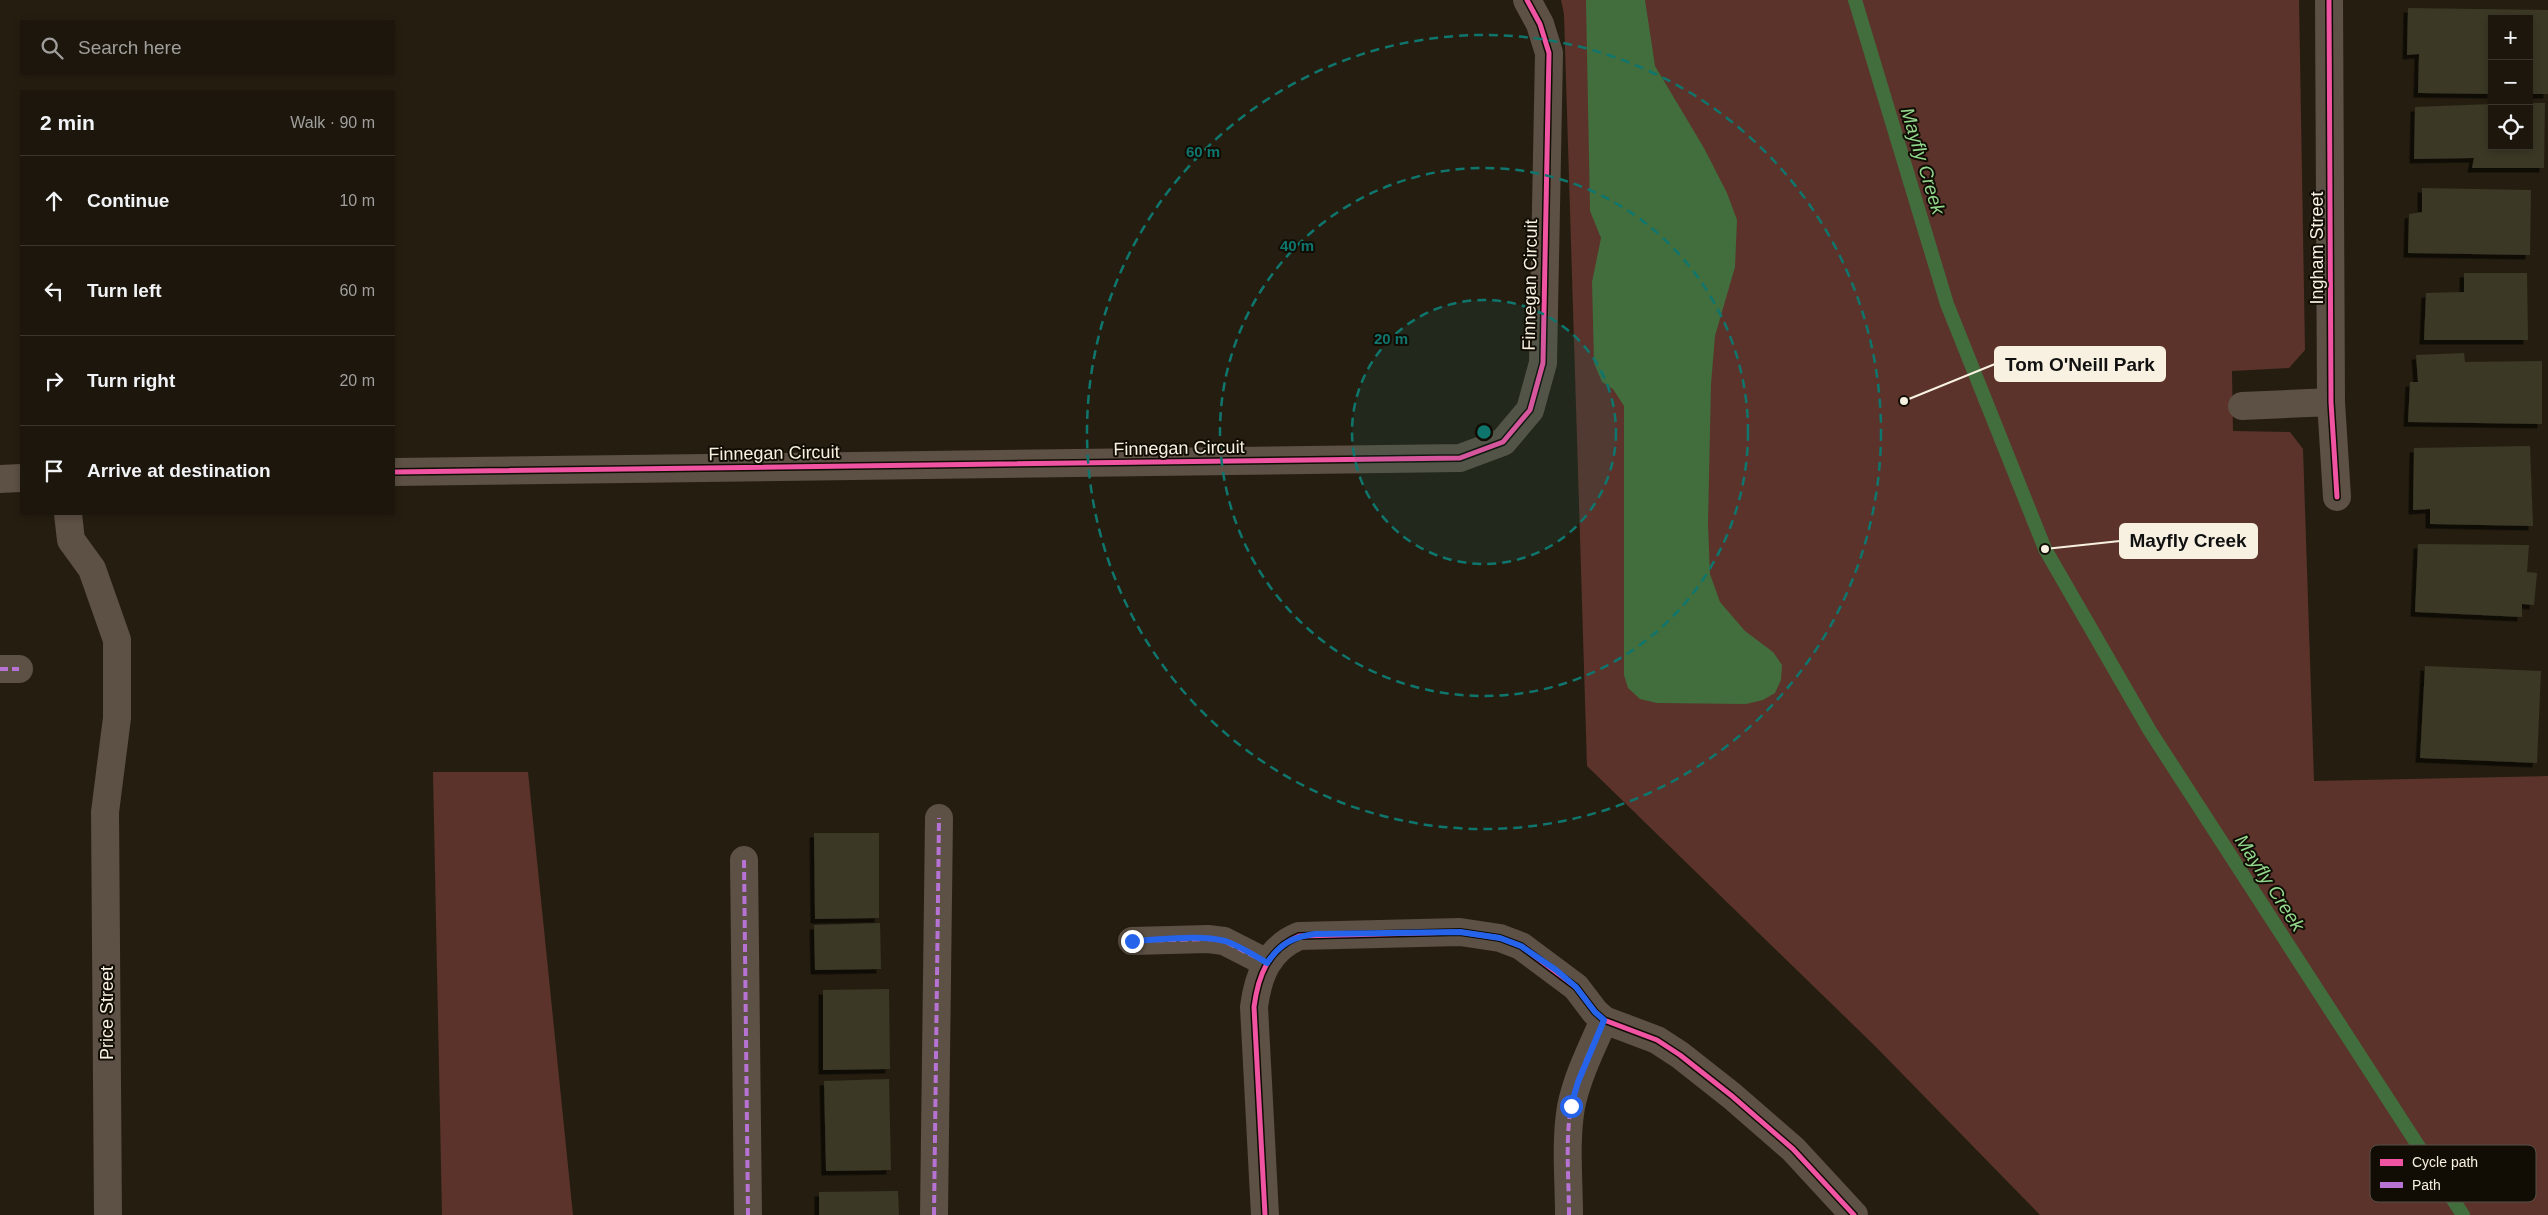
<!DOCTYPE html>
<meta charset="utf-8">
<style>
:root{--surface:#1c160c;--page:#29231a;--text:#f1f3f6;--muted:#a09f9d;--line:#3a352d}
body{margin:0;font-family:Arial,sans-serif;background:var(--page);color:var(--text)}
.controls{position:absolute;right:15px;top:15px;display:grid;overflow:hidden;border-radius:0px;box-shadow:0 2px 8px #0003}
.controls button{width:45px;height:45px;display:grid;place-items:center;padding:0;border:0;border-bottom:1px solid var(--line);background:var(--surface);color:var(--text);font:25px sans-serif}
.stop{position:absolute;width:15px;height:15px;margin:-11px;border:4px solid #2563eb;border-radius:50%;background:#fff}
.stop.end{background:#2563eb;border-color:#fff;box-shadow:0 1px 5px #0008}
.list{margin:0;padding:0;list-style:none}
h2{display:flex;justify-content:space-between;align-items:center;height:65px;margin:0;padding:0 20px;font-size:21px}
h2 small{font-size:16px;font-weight:400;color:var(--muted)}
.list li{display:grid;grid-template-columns:32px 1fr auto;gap:15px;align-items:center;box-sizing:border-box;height:90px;padding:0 20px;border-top:1px solid var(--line)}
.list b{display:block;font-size:19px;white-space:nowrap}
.list em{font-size:16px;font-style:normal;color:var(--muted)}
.icon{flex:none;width:28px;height:28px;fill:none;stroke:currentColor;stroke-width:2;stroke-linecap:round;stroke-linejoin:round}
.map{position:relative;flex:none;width:2548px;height:1215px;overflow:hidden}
.search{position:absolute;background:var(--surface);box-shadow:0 2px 8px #0003;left:20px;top:20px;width:375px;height:55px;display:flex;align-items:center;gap:12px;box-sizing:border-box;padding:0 18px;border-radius:0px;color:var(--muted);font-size:19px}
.panel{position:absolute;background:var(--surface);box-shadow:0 2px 8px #0003;left:20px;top:90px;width:375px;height:425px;border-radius:0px}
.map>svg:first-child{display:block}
</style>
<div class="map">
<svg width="2548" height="1215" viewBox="0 0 2548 1215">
<defs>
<filter id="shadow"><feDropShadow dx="-4.5" dy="4.5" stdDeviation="0" flood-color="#0009"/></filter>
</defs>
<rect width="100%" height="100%" fill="#251e10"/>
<!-- green -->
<path fill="#5b332b" d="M1561,0H2299L2305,350L2289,368L2232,371L2233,431L2290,432L2303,449L2314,781L2548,776V1215H2040L1876,1047L1587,766L1564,14Z
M433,772H528L573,1215H442Z"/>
<!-- water -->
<path fill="#426d3d" d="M1586,0H1645L1655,66L1704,148L1727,193L1737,220L1735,267L1715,336L1711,384L1708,524L1710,574L1720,602L1745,631L1773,652L1782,665L1781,680L1775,693L1763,700L1746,704L1657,703L1640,699L1628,688L1624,675V406L1613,389L1602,382L1594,363L1592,282L1601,238L1590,211Z"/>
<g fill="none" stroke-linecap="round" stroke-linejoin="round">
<!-- stream -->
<path stroke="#426d3d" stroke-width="14" d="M1855,0L1947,304L2045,549L2150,731L2463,1215"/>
</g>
<!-- building -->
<path fill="#3a3827" filter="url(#shadow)" d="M2408,8L2548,10V94H2529V19H2492V94L2418,93L2419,54L2407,55Z
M2529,103H2545L2544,168H2472L2474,158L2414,159L2415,107L2492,104V146H2529Z
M2422,188L2531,190L2530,255L2408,253L2409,214L2422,212Z
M2464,273H2527L2528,340H2424L2426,293L2464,292Z
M2464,353L2465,362L2542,361V424L2408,422L2410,382H2418L2416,355Z
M2530,446L2533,526L2430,524V509L2413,510L2414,448Z
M2418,544L2529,545L2527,572L2537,573L2534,605L2522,604V617L2415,612Z
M2425,666L2541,671L2537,763L2420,758Z
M814,833H879V918L815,919Z
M880,923L881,969L815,970L814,925Z
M889,989L890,1069L823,1070V990Z
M889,1079L891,1170L826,1171L824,1081Z
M898,1191L899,1215H819V1192Z"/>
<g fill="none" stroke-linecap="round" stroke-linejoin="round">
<!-- minor -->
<path stroke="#5d5044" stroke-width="28" d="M2329,0L2331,402L2337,497
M2242,406L2331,402
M394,472L1460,458L1503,442L1530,410L1543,363L1549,53L1540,24L1527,0
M0,479L21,478
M68,514L71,540L92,569L117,640V718L105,812L108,1215
M0,669H19
M744,860L748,1215
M1132,941L1208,939L1224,941L1267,963
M934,1215L939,818
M1265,1215L1254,1007C1258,976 1268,949 1299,936L1460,932L1500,938L1521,946L1576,987L1595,1012L1604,1020L1657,1040L1680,1055L1732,1096L1793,1149L1854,1215
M1569,1215C1569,1180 1565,1142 1571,1107C1577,1077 1592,1047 1604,1020"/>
<!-- quiet -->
<path stroke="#b673d3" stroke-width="4" stroke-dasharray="8 4" stroke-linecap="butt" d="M0,669H19
M744,860L748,1215
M1132,941L1208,939L1224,941L1267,963
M934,1215L939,818
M1569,1215C1569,1180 1565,1142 1571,1107C1577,1077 1592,1047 1604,1020"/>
<defs>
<path id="cycleway" d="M2329,0L2331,402L2337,497
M394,472L1460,458L1503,442L1530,410L1543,363L1549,53L1540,24L1527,0
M1265,1215L1254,1007C1258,976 1268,949 1299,936L1460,932L1500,938L1521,946L1576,987L1595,1012L1604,1020L1657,1040L1680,1055L1732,1096L1793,1149L1854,1215"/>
</defs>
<!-- cycleway casing -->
<use href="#cycleway" stroke="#110d04" stroke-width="8"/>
<!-- cycleway -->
<use href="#cycleway" stroke="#f153a3" stroke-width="5"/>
</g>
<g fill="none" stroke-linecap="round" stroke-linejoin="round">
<!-- route -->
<path stroke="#2563eb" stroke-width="6" d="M1132,941C1160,940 1199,934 1225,941C1240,946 1254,955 1267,963C1280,944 1292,937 1315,934L1460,932L1500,938L1521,946L1556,970L1576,987L1595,1012L1604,1020L1578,1082L1571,1106"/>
</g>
<!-- distance rings -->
<circle cx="1484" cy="432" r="132" fill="#0f766e" fill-opacity=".12"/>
<g fill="none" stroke="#0f766e" stroke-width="2.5" stroke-dasharray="9 6">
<circle cx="1484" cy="432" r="132"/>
<circle cx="1484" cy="432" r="264"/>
<circle cx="1484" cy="432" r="397"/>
</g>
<g text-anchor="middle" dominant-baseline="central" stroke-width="4" stroke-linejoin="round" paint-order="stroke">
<!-- street labels -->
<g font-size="18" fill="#f8f1e1" stroke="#110d04">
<text transform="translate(2317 248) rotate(-90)">Ingham Street</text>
<text transform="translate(1530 285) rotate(-89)">Finnegan Circuit</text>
<text transform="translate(1179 448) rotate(-1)">Finnegan Circuit</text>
<text transform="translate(774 453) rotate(-1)">Finnegan Circuit</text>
<text transform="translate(107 1013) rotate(-90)">Price Street</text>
</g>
<!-- water labels -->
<g font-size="19" font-style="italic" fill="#92d88c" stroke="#110d04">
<text transform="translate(1923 161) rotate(73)">Mayfly Creek</text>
<text transform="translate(2270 883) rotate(57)">Mayfly Creek</text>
</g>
</g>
<!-- legend -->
<rect x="2370" y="1145" width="166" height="57" rx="8" fill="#110d04" stroke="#565146" stroke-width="1"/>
<rect x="2380" y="1159" width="23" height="7" fill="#f153a3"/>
<rect x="2380" y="1182" width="23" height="6" fill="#b673d3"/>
<g font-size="14" fill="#f8f1e1">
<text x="2412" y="1167">Cycle path</text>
<text x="2412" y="1190">Path</text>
</g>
<circle cx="1484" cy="432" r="8" fill="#0f766e" stroke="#110d04" stroke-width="2.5"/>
<g font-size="15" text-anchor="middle" font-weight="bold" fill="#0f766e" stroke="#110d04" stroke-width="4" stroke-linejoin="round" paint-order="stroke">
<text x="1203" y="157">60 m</text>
<text x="1297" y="251">40 m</text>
<text x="1391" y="344">20 m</text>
</g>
<!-- callouts -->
<path fill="none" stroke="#f8f1e1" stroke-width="2" d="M1904 401L1995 364M2045 549L2120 541"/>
<g fill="#f8f1e1" stroke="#110d04" stroke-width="2">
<circle cx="1904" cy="401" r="5"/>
<circle cx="2045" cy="549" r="5"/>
</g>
<g fill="#f8f1e1" stroke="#f8f1e1" stroke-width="2">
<rect x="1995" y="347" width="170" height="34" rx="5"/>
<rect x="2120" y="524" width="137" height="34" rx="5"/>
</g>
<g font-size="19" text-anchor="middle" font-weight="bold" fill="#111">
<text x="2080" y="371">Tom O'Neill Park</text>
<text x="2188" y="547">Mayfly Creek</text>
</g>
</svg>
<div class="controls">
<button>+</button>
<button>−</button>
<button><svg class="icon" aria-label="locate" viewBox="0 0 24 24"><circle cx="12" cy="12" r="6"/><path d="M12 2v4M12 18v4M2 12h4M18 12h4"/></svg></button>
</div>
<div class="stop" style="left:1571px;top:1106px"></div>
<div class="stop end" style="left:1132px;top:941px"></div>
<div class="search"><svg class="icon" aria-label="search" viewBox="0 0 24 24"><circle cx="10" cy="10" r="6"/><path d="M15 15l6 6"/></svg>Search here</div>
<section class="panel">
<h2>2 min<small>Walk · 90 m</small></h2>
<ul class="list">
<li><svg class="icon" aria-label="ahead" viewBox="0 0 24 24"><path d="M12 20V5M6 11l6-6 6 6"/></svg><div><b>Continue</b></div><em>10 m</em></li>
<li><svg class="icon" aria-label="left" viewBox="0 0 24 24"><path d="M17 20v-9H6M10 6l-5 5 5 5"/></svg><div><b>Turn left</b></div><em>60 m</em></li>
<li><svg class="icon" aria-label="right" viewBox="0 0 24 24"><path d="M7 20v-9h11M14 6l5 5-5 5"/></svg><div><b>Turn right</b></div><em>20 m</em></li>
<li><svg class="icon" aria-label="arrive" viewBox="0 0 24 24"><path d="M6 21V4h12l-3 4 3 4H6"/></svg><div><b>Arrive at destination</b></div></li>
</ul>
</section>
</div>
